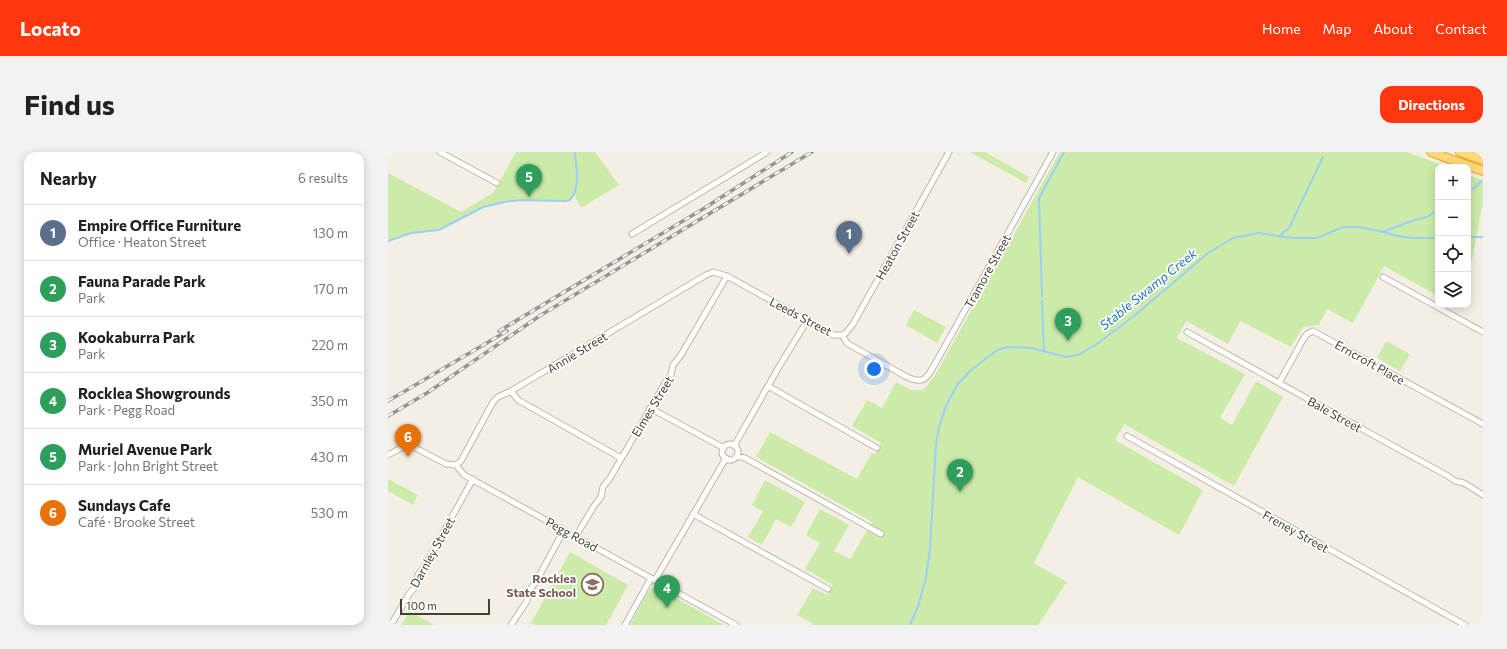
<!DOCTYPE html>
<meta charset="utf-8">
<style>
:root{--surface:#fff;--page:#f2f2f2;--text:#202124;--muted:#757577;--line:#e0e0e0;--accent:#ff370f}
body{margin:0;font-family:Commissioner,sans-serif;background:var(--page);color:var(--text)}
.controls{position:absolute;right:12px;top:12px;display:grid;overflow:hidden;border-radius:8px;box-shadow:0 2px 10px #0003}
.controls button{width:36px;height:36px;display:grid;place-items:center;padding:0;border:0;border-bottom:1px solid var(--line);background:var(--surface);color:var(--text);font:20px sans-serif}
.scale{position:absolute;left:12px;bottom:10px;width:90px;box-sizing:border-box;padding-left:4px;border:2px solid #463f33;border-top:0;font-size:11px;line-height:14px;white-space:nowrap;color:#463f33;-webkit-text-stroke:3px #fff;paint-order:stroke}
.you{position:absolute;left:486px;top:217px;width:14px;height:14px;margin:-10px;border:3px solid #fff;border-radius:50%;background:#1a73e8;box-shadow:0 0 0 6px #1a73e833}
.badge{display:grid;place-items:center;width:26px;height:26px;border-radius:50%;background:var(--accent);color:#fff;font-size:13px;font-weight:700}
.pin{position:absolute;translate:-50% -33px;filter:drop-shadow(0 1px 2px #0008)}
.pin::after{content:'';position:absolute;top:21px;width:14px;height:12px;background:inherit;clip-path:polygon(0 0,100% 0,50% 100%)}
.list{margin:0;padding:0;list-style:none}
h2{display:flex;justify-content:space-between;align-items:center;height:52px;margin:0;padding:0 16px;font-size:17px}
h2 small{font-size:13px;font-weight:400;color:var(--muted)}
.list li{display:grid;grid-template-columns:26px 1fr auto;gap:12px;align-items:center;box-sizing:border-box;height:56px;padding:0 16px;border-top:1px solid var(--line)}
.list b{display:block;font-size:15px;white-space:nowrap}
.list p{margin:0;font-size:13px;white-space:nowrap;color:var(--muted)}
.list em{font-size:13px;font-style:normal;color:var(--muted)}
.icon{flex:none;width:22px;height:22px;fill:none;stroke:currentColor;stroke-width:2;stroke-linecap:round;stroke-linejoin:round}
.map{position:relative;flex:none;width:1095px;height:473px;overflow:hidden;border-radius:12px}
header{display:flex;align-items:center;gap:24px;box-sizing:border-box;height:56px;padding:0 20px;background:var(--accent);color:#fff}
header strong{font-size:19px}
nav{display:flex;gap:22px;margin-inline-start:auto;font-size:14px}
.intro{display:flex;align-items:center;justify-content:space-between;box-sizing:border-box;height:96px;padding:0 24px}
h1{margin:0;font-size:28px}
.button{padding:10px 18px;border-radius:12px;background:var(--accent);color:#fff;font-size:14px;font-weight:700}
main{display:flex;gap:24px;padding:0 24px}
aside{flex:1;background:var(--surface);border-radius:12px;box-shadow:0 2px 10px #0003}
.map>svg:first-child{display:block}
</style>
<header>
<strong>Locato</strong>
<nav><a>Home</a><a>Map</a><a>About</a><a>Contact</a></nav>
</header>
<div class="intro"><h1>Find us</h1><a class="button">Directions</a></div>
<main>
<aside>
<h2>Nearby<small>6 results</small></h2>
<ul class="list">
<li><span class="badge" style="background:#5c6f8a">1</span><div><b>Empire Office Furniture</b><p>Office · Heaton Street</p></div><em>130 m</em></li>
<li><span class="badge" style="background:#2e9e5b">2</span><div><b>Fauna Parade Park</b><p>Park</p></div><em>170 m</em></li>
<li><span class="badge" style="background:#2e9e5b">3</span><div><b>Kookaburra Park</b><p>Park</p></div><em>220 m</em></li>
<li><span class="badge" style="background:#2e9e5b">4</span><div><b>Rocklea Showgrounds</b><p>Park · Pegg Road</p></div><em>350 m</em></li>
<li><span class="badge" style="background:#2e9e5b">5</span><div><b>Muriel Avenue Park</b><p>Park · John Bright Street</p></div><em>430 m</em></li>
<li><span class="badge" style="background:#e8710a">6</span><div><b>Sundays Cafe</b><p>Café · Brooke Street</p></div><em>530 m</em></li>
</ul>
</aside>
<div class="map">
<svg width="1095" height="473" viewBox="0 0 1095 473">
<rect width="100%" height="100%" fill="#f3efe4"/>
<!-- green -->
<path fill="#cceba9" d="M128,0H207L231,33L193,56L186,43L182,48L177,49L133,48L117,50L95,55L51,78L23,81L0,89V21L73,60L105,41Z
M582,0H597L641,25L638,31Z
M672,0H1019L1059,15H1050V144L996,114L965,171L939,157L931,173L915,175L903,195L852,169L840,192L798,169L789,186L857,222L832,266L844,273L868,229L895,245L846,334L736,272L727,288L815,338L791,383L690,325L646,411L679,430L650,473H423L424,471L409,463L425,436L439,443L445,433L417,417L432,391L418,383L432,357L461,373L446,399L462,407L484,370L368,305L382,280L469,327L484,301L487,302L493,291L464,274L479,248L494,256L508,230L523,238H535L546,225Z
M1080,23L1095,28V50L1084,108L1080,116Z
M526,158L558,175L549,191L518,173Z
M998,189L1022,202L1012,219L989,206Z
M0,327L30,343L25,353L0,339Z
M377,328L417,350L403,375L388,367L374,393L360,385L375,359L364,353Z
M182,400L240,433L218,473H147L143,471Z
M264,436L272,437L336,473H242L260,439Z
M21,459L46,473H14Z"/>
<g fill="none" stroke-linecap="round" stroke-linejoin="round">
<!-- stream -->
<path stroke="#9bcff5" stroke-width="2" d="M1080,38L1088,35L1093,29
M996,80C1014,87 1031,86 1050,86
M891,84L901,76L935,5
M1080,85H1095
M0,89L23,81L51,78L95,55L117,50L132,48L177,49L182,48C193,34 188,16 187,0
M654,144L651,46L676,0
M654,149L656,199
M522,473L530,454L538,426L542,397L548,293L551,275L558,254L569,233L582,219L609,198L620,195L643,196L678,205L690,203L709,192L746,164L820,101L845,86L871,81L904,86H929L955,75H971L995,80L1026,68L1039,65L1050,58"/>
<defs>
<path id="minor" d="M52,0L109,31
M244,82L379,0
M995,125L1095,180
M799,180L956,267C963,273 970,272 976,278L1060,324L1067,329L1076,331L1095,343
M454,183L458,181L465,172L561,0
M891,231L916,186L919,182L925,179L1095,272
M380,234L489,296
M123,239L130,248L233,306
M262,256L336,296
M739,284L1077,473
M334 300a8 8 0 1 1 16 0a8 8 0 1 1-16 0Z
M346,294L392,213L419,169
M0,303L17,294L22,293L58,312L68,313
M349,304L357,306L493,382
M68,313L73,309L105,250L110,245L123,239L318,123L325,120L339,124L445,183H454L459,191L464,194L517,224C535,233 538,228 547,212L665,0
M68,313L76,323L348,473
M305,362L440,437
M188,384L206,354L213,345L215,335L222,326L277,231L283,223L285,213L293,203L339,124
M267,428L338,306
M3,473L21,442L28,434L30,423L36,415L85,327
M123,473L139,449L141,439L149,428L176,378
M237,473L263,426"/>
<path id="trunk" d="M1043,0L1095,19
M1072,0L1095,8"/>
</defs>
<!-- minor casing -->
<use href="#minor" stroke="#bfb7a6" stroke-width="7"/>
<!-- trunk casing -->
<use href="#trunk" stroke="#e9a528" stroke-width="10"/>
<!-- minor -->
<use href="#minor" stroke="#fff" stroke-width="5"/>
<!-- trunk -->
<use href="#trunk" stroke="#ffd87a" stroke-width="8"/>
<defs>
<path id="rail" d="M111,179L315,57L404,0
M0,249L119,179
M0,264L39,241L153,163L424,0"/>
</defs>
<!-- rail casing -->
<use href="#rail" stroke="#959595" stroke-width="3.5"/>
<!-- rail -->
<use href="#rail" stroke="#fff" stroke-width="2" stroke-dasharray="6" stroke-linecap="butt"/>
</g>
<!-- icons -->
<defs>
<symbol id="school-ring" viewBox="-11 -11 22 22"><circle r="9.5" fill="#fff" stroke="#8d6e63" stroke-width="1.5"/><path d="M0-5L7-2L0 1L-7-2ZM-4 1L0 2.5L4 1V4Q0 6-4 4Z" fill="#8d6e63"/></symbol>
</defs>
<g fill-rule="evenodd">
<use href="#school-ring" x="192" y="420" width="25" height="25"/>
</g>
<g text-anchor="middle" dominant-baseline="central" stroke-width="3.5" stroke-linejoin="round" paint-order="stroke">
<!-- street labels -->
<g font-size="12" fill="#463f33" stroke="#fff">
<text transform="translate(509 93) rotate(-61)">Heaton Street</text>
<text transform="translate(599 119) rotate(-61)">Tramore Street</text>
<text transform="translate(413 164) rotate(28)">Leeds Street</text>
<text transform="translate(189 200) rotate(-31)">Annie Street</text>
<text transform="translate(982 210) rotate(29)">Erncroft Place</text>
<text transform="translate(264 254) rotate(-59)">Elmes Street</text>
<text transform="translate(947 262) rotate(29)">Bale Street</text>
<text transform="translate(908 379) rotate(29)">Freney Street</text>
<text transform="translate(184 382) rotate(29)">Pegg Road</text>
<text transform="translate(44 400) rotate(-61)">Darnley Street</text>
</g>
<!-- education labels -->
<g font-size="12" font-weight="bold" fill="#785e54" stroke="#fff" text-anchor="end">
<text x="188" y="426">Rocklea<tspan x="188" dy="14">State School</tspan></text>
</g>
<!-- water labels -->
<g font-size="13" font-style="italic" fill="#2578b9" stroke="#fff">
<text transform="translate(760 137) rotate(-39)">Stable Swamp Creek</text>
</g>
</g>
</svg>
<div class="controls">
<button>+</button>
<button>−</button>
<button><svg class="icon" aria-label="locate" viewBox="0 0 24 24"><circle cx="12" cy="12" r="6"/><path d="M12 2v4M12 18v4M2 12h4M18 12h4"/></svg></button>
<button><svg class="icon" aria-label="layers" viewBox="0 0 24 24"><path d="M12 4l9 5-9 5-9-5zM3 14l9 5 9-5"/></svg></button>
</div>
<div class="scale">100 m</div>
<div class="you"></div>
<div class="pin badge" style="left:461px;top:102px;background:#5c6f8a">1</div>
<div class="pin badge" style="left:572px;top:340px;background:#2e9e5b">2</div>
<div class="pin badge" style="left:680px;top:189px;background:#2e9e5b">3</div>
<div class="pin badge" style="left:279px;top:456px;background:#2e9e5b">4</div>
<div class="pin badge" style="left:141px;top:45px;background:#2e9e5b">5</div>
<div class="pin badge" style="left:20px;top:305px;background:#e8710a">6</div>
</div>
</main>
